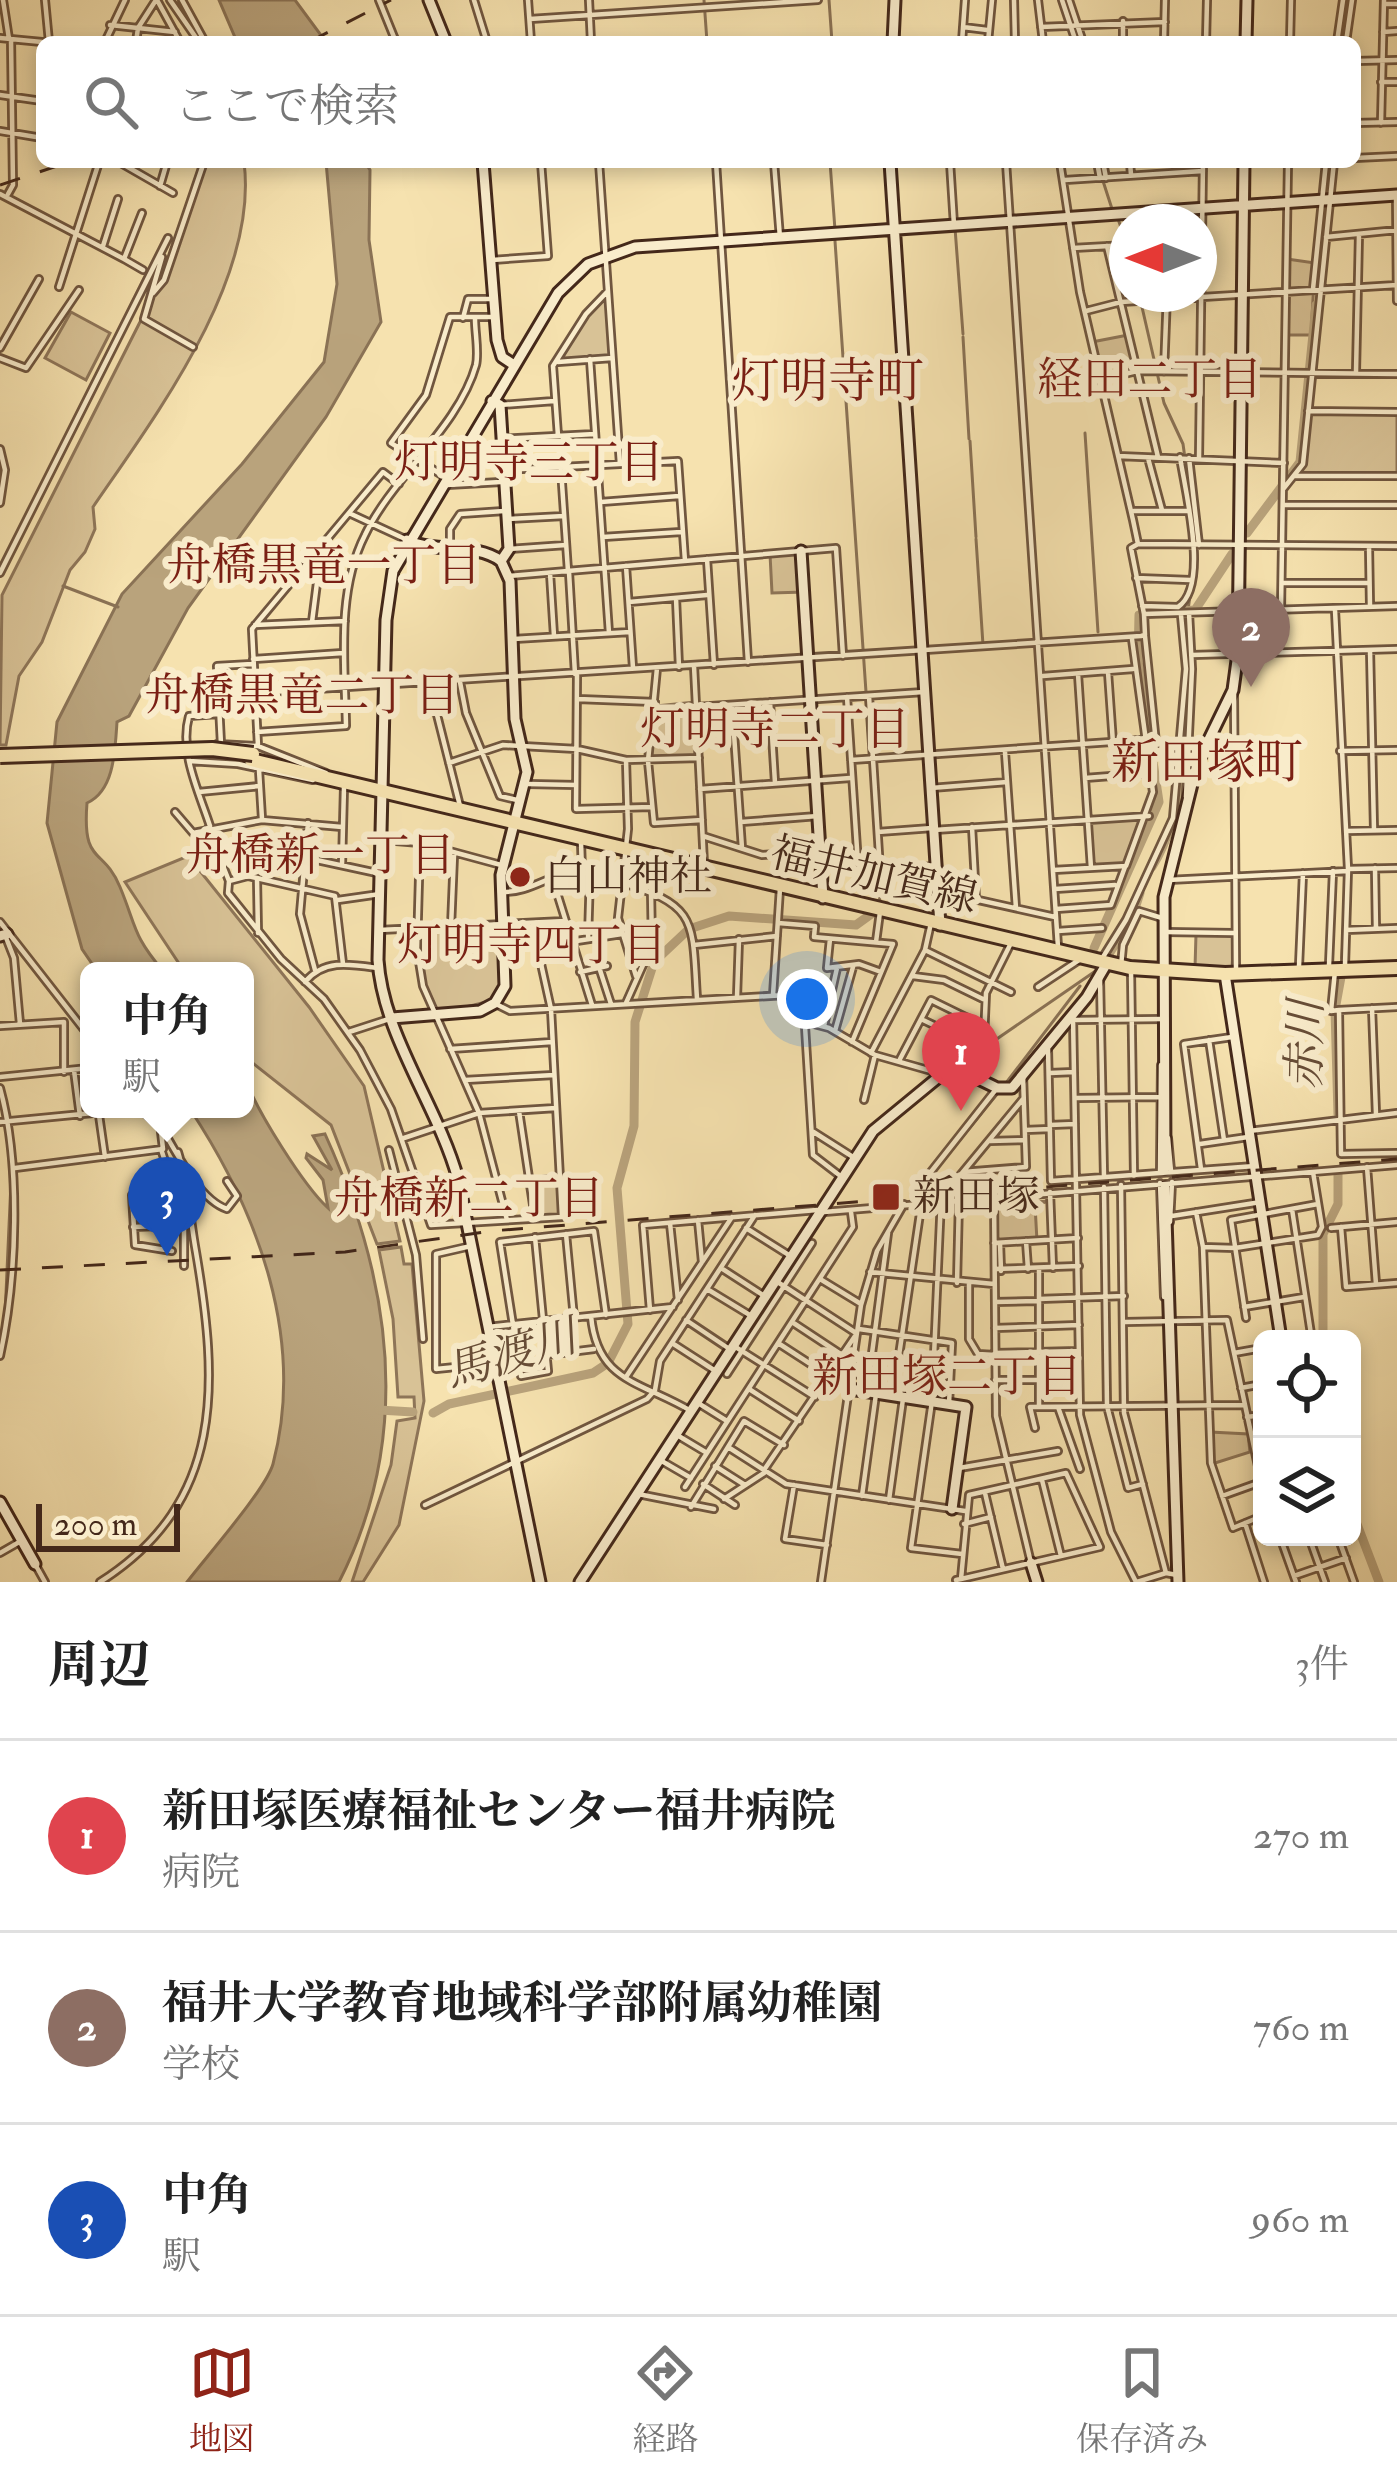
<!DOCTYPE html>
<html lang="ja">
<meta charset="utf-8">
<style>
:root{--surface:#fff;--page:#f2f2f2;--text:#222;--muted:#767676;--line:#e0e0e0;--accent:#8f2418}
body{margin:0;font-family:"IM FELL Double Pica","Noto Serif JP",serif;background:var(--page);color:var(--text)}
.controls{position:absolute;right:36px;bottom:36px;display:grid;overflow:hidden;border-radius:18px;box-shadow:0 6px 18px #0003}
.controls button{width:108px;height:108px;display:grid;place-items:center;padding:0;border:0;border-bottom:3px solid var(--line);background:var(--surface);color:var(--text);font:60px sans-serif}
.compass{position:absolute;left:1109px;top:204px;width:108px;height:108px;border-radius:50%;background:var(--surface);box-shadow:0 6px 18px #0003;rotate:270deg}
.scale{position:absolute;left:36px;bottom:30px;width:144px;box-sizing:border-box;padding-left:12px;border:6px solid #44281a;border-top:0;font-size:33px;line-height:42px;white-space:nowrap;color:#44281a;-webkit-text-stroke:9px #f9eccb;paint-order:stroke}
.you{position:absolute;left:807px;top:999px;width:42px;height:42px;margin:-30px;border:9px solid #fff;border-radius:50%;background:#1a73e8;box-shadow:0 0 0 18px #1a73e833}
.badge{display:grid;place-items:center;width:78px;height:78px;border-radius:50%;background:var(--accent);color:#fff;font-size:39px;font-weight:700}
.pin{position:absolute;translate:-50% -99px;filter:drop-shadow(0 3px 6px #0008)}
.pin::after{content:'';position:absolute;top:63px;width:42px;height:36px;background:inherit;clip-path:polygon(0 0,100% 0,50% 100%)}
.popup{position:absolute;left:80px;top:962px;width:174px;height:156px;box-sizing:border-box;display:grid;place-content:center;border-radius:18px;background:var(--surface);filter:drop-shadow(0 3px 9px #0005);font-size:39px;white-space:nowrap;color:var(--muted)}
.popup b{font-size:45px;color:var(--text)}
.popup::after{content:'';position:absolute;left:50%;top:100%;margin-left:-24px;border:24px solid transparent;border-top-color:var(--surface)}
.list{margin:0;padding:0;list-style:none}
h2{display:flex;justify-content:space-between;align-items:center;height:156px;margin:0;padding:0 48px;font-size:51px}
h2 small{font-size:39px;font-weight:400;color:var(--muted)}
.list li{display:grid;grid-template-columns:78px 1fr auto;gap:36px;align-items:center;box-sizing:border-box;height:192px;padding:0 48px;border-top:3px solid var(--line)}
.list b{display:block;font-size:45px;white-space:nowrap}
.list p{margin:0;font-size:39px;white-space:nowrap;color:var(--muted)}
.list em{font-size:39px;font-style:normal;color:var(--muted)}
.icon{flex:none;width:66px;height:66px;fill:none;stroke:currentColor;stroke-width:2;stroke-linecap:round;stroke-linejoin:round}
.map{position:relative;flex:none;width:1397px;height:1582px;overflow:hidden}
.search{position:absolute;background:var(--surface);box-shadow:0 6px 18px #0003;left:36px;right:36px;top:36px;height:132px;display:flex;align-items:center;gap:30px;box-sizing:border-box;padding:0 42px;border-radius:18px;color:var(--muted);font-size:45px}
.sheet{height:732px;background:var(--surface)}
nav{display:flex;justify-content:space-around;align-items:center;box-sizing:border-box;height:168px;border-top:3px solid var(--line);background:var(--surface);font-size:33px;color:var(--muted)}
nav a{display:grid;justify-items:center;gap:6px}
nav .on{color:var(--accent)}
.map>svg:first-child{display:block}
</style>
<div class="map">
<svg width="1397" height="1582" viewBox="0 0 1397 1582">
<rect width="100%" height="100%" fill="#f6e2af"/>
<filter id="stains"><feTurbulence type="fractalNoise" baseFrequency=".00167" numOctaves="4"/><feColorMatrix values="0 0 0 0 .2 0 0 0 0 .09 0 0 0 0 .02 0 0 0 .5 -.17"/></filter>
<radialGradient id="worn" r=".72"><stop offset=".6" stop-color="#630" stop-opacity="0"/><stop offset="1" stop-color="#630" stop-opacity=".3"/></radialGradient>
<!-- green -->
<path fill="#d8c296" stroke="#8e7558" stroke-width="3" d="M202,162H244C259,279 156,415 93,507L95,529L85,552L70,570L42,642L19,676L6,745H0L2,595L140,322L181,233Z
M1287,259L1315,263L1311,335H1287Z
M606,294L611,358L560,362L586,314Z
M71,312L110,333L86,380L45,358Z
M1128,335L1137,371L1100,380L1092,342Z
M1309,412H1397V476H1294L1303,464Z
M801,551L804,592L772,593L770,554Z
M696,702L699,758L649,761L655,706Z
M1149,816L1126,866L1091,868L1088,820Z
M188,856L309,1007L364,1086L400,1241L377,1244L331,1125L245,1057V971H184L125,882Z
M501,925L506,978L494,1000L434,1015L423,986L417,928Z
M1196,934L1234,935L1232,969L1195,968Z
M560,1174L562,1217L536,1218L531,1178Z
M1009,1195L1010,1204L1049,1201L1035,1205L1037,1241L994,1243V1196Z
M401,1247L404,1264H412L424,1401L399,1525L363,1582H352L391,1465L397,1421L415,1418L414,1397H398L393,1319L379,1250Z
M1210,1432L1248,1434L1250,1452L1212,1464Z"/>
<!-- water -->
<path fill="#b9a37c" stroke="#8a7255" stroke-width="3" d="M219,0H295L326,42H237Z
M326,162H365L370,170L369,240L381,322L326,417L188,608L129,716L117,722C115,752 114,791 87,803C82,866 103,846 120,887C137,928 132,934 163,971H97L82,949L47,823L57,722L122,594L242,464L324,362L337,284Z
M245,1078C256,1110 304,1186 328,1208L323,1180L306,1158L307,1154L332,1170L313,1136L325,1134C391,1279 414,1435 339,1582H187C206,1557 266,1489 273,1464C306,1339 258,1212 190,1109H245Z"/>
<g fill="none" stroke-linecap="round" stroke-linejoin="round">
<!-- stream -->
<path stroke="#8a7255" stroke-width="3" d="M704,0L707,42
M829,0L832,42
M1065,0L1073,19
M1075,26L1079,42
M1342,42L1348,0
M602,162L606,232
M830,162L835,230
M1100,162L1103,176
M1160,177L1200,173
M1103,181L1113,212
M1327,196L1330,162
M716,200L733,460
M1118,219L1127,244
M955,228L963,334
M835,241L866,692
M1139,294L1164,403L1183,444L1195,530
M1316,305L1326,206
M963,337L969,439
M1085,433L1098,632
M970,441L976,537
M976,539L983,645
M63,586L118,607
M1188,610L1197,546
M866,698L874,810
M1341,784L1345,867
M878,868L880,905
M1342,958L1345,893
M959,1065L1097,970
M1006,1083L1080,986
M927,1180L998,1093
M5,1316L11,1182
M0,1340L3,1326
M667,1456L841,1188"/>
<!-- river -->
<path stroke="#b9a37c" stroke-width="9" d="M1247,533L1300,462L1316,305
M1152,867C1193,801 1191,686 1184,609
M1094,948L1159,802L1138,661L1139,615L1195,610L1232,554
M1107,957L1132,918L1140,893
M1338,1114L1335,1010L1341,977
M1323,1339V1234L1338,1204V1172
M379,1410L413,1412
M433,1413L449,1404L593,1373L608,1363L628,1324L617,1188L634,1126L635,1022L654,962L689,929L729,916L856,925L874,912
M1352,1511L1379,1582"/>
<defs>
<path id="street" d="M3,0L9,39
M45,0L49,42
M157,0L180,42
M170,0L199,42
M182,0L205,42
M379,0L396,42
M474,0L487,42
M528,0L531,42
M589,0L591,42
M1014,0L1015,42
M1038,0L1043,42
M1062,0L1076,42
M1069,0L1083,42
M1384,4H1397
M530,19L818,0
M110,25L175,32
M963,27L987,30
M1041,27L1165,22
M1383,32L1397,31
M0,38L42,42
M105,42L125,0
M136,42L138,28L156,0
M962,42L965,0
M988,42L992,0
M1123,42V21
M1164,42L1165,0
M1206,42L1207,0
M1290,42L1291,0
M1337,42L1343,0
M1346,42L1352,0
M1355,61L1397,60
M1381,82H1397
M0,95L42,101
M1355,123L1397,122
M1381,123L1384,0
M0,131L42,138
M1355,158L1397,156
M119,162L173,193
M599,162L620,464
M716,162L748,662
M774,162L780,238
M950,162L954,225
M1006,162L1058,947
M1060,162L1080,292L1133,520L1138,544L1131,548L1144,614
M1097,162L1100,178
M1103,162L1106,178
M1130,162L1131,175
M1065,180L1203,171
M160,186L167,162
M0,194L124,259L142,213
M8,194L13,185L11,39
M1396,195L1397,301
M1326,237L1397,230
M103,246L118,199
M1107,246L1158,457
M1073,248L1127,245
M162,257L144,319L193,347
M124,259L143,270
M492,260L548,256L541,162
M59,287L99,162
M1313,289L1326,162
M153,293L164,280L204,162
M1086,311L1121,302L1397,285
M463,318L468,299H491
M0,348L39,279
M0,358L26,368L79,290
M590,359L609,633
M558,362L612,358
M1164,372L1167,294
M1356,372L1359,234
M1100,380L1137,371L1397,374
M500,405L554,401
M1308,411L1397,412
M558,436L553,366L586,314L607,292
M501,439L595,434
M0,449L5,470L0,503
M1118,456L1284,463
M1148,458L1162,510
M1189,458L1199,545
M1199,458L1203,162
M460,461L503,458
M561,469L568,571
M503,470L678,461L685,561
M1295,476H1397
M445,477L391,443L426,395L450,317H495
M447,485L501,482
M1284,488L1303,464L1334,162
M601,502L679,496
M1283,505H1397
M1134,511H1189
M349,513L403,538
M507,519L564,516
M603,537L681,532
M1138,544L1397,546
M450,546V529L460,514L504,511
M1369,546L1370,606
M509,549L566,545
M311,559L319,567L312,622
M707,559L714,665
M626,566L633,668
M569,572L575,674
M0,573L168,238
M550,573L554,636
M509,576L836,548L843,656
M1136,578L1190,580
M1282,583H1369
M676,598L679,667
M629,602L707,595
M1142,606L1178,607C1210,586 1185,491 1180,457
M1281,609L1288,162
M1335,610L1348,869L1345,965
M255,625L345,621
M1145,636L1156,743L1180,742
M514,639L630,632
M1370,650L1374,830
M1192,655L1397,649
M253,659L343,653
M694,666L704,864
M657,668L648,761L654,823L702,820
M1108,672L1113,743
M1078,674L1091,868
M577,675L576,809L652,807
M1043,676L1133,669
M460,682L466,713L500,796L517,800
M429,683L460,806
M255,693L1141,636L1145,635L1144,614L1397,606
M1234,693L1236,968
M869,696L880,870
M847,697L858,864
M578,699L655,702
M770,702L775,783
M732,705L742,848
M696,707L924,692
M257,732L346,726C345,664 336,592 365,535C392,478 459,426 476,365C479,352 475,333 475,319
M217,744L258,746L326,773
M221,744L217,666L252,664
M258,746L252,629L383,472L399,484
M1340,751L1397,750
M1005,752L1016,908
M626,760L628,829L618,918L636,976
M851,760L1155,739
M189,761L238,764L313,780
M449,763L503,745L577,749L626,760L699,758
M259,770L262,819
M1085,778L1150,773
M528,784L576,785
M931,788L1007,782
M700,789L850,778
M199,792L260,786
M1186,797L1192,669L1189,613
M175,812L193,833L262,820L342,827
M741,822L818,816
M308,823L300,914L315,970
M210,826C199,792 179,752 189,716L219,714
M972,827L976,899
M208,828L229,881L228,893L281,959L324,999L360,1050L391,1109L431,1225L562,1217L551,1009L532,923
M934,830L1149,816
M1346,831L1397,830
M878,832L932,828
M703,836L762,855L820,851L880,870L936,866
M384,840L420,843L501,865
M581,842L582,872
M420,843L417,949L423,986L479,1113L507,1220
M201,852L252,846L377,873
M342,865L344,787
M1375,868L1376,929
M1348,869L1397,868
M1053,870L1126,866L1153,792L1132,639
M257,879L258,933
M553,880L592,1005
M1168,880L1348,871
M229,881L248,876L335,896L343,964
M1055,889L1115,885
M938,891L1055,917
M500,892C530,893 546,876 572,872C587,870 605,878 619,882C699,905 692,921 697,999
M338,900L380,894
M1056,909L1111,905L1125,867
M0,922L89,1036
M778,923L815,926L814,937L893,944L852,1042
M451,927L454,855
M379,930L565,921
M1346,930L1397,928
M1058,931L1102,928
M1166,932L1233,933
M5,935L14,958L20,1024
M588,939L590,874
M830,939L827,968L859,964L881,972
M570,942L622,934
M876,942L880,912
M694,945L777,936
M925,950L1011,992
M1103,957L1126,920L1173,818L1186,669L1181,615
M1329,965L1333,871
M1121,966L1123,945L1139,911L1162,918
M1299,966L1303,873
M599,967L611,1004
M1131,971L1134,1176
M1335,971L1331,1011L1339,1010
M580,972L607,966
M913,976L944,980L985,1000
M1100,979L1104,1177
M305,982C324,959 350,964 377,968
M1038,987L1082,958
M773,995L780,888
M737,997L739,939
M626,1003L652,945L651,892
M496,1004L510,1011L803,994L813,1155L843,1178
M1397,1007L1339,1010L1341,1154L1397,1153
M1372,1008L1376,1114
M1073,1017L1080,1415L1111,1532L1136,1582
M921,1019L975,1045
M1074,1020L1163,1019
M806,1022L829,1028L875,1055L942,1074
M0,1026L64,1022V1072
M824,1026L837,968
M835,1031L853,967
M349,1032L389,1019
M1209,1040L1224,1140
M450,1049L552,1042
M1048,1049L1051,1181L1255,1166
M871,1053L925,950L931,923
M900,1059L931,1000L984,1026
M952,1066L984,1039L986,993L1011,943
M74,1070L80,1116
M1050,1073L1074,1072
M0,1077L89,1068
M465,1080L554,1075
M0,1088C21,1165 17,1278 0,1356
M1076,1098L1159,1097
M864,1100L875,1055
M140,1109L158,1125
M150,1109C170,1137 194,1198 227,1209L237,1196L227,1181
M519,1111L535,1218
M99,1115L105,1157
M0,1122L134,1109
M1050,1125L1075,1124
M1025,1130L1050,1129
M812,1131L853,1157
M1249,1131L1397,1113
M404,1138L479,1113L556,1108
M1168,1138L1171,1171
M990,1141L1025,1140
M1200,1144L1248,1137
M161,1149L184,1219V1266
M389,1150L416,1255L423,1339
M1367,1167L1376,1284
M15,1168L163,1149L160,1123
M1201,1169L1184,1044L1232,1037
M963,1172L1026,1167L1023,1075
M1160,1173L1161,1065
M1160,1183L1164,1297
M1121,1185L1124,1413L1166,1573L1177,1575
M919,1187L997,1088
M1104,1187L1107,1406L1128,1488L1143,1484
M919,1188L953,1184L1023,1099
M1050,1192L1053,1268
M994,1196L996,1416L1031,1563
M941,1199L932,1401L911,1548L962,1554
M1292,1209L1311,1334
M824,1212L1397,1165
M1196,1212L1203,1247L1211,1463L1233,1528L1262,1516
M1172,1216L1261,1202
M698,1220L702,1262
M1170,1222L1172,1182
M670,1223L678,1300
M133,1227L184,1225
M1341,1227L1346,1287L1397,1283
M746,1228L792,1257
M1331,1228L1397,1222
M566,1234L574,1318
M535,1237L548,1371L521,1376L500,1242L594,1231L606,1315
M1026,1241L1028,1269
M994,1243L1078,1238
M1000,1243L1001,1271
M471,1246L436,1254V1369L495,1363
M1203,1247L1235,1248L1318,1235L1322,1227L1313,1172
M172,1251L135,1245L132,1195L176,1192
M721,1268L766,1297
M995,1269L1079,1266
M1039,1269V1407
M870,1272L994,1284
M820,1279L861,1304
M776,1281L856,1333
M957,1283L959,1200
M969,1284V1339L978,1354L995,1355
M707,1289L753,1317
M1039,1299L1124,1296
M995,1302L1037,1301
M1244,1307L1304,1297
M650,1310L643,1225L817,1210
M591,1316C597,1382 640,1381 691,1411
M1246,1318L1231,1220L1318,1204
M686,1320L731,1350
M792,1322L842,1355
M1125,1322L1227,1320L1262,1485
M488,1327L673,1307
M995,1328L1079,1325
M859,1329L952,1343L949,1404
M672,1343L717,1372
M778,1343L829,1376
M734,1346L815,1397
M995,1353L1079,1351
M1234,1353L1262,1348
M546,1355L594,1349
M727,1374L812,1243
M852,1374L869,1376L888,1233
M626,1377L732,1217
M995,1380H1038
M1241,1388L1262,1384
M749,1389L799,1421
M893,1396L922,1200
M698,1403L727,1421
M1058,1407L1080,1469
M1247,1417L1262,1415
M1035,1428L1030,1407L1244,1405
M677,1435L707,1453
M728,1447L786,1484L965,1511
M660,1460L691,1478
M715,1466L745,1485
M959,1468L1058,1451
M764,1470L855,1336
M1042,1480L1061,1556
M703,1484L735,1505
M794,1485L785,1539L827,1545
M685,1487L853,1227L851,1212
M985,1493L1003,1569
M638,1494L714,1509
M862,1496L876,1394
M1222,1496L1261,1482
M724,1499L764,1473
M889,1500L903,1399
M425,1505L647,1399L655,1390L660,1361L755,1215
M691,1507L744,1421L784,1445
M1245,1523L1264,1582
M964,1524L991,1517
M1280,1537L1296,1582
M1309,1537L1325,1582
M1338,1537L1354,1582
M0,1553L21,1541
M35,1564L45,1582
M1294,1576L1346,1558
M956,1580L961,1579L1100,1547L1066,1473L969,1495L961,1579
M100,1582C226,1502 218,1382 196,1252C190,1219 188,1184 178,1152
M821,1582L861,1305L877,1251L904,1204
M1137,1582L1166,1573"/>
<path id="secondary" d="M429,0L446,42
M893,42L895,0
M1246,42L1247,0
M483,162L497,340L502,357L514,365
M890,162L940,925
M407,540C438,554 474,542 501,561
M801,551L823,898
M0,936L7,934
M1225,974L1281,1339
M392,1018L480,1011L495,1003L505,986L501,875L527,772L515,719L510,581L501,561L509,549L500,405L492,401
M1165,1168L1164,897L1197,764L1233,690L1238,653L1244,162
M1165,1188L1178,1582
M850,1389L966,1407L952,1509
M0,1502L35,1564
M1031,1563L1037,1582
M540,1582L458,1179C438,1106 383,1036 378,960L386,620L393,571L558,293L588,264L635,247L1397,195
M580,1582L873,1131L952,1066L997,1088H1012L1087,997L1107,963"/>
<path id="primary" d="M251,760L1130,968L1225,974L1397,968"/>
</defs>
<!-- street casing -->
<use href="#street" stroke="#70563f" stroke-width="10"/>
<!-- secondary casing -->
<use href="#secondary" stroke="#44281a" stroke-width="15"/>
<!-- primary casing -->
<use href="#primary" stroke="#44281a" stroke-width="18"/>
<!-- street -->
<use href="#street" stroke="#f9eccb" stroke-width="4.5"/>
<!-- secondary -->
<use href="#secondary" stroke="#f9eccb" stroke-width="9"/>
<!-- primary -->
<use href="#primary" stroke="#f6e2af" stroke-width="12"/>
<!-- rail -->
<path stroke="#44281a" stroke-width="3" stroke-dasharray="21 21" stroke-linecap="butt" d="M309,42L391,0
M0,185L69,162
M0,1270L345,1252L491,1231L1397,1159"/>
<defs>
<path id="primary-bridge" d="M0,756L212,749L253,754"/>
</defs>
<!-- primary-bridge casing -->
<use href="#primary-bridge" stroke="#44281a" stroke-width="18" stroke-linecap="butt"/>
<!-- primary-bridge -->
<use href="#primary-bridge" stroke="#f6e2af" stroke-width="12"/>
</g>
<!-- markers -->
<g fill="#8f2418" stroke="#f9eccb" stroke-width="4.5">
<circle cx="520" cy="877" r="12"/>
<rect x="871" y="1182" width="30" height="30" rx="6"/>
</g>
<g text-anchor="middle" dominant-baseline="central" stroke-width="12" stroke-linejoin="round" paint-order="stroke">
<!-- street labels -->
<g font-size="42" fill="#44281a" stroke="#f9eccb">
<text transform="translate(874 876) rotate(13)">福井加賀線</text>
</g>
<!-- poi labels -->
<g font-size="42" fill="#44281a" stroke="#f9eccb" text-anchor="start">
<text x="544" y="877">白山神社</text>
<text x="913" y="1197">新田塚</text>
</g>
<!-- neighbourhood labels -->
<g font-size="45" fill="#7a1f14" stroke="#f9eccb">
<text x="1150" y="380">経田二丁目</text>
<text x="529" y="463">灯明寺三丁目</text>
<text x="324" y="566">舟橋黒竜一丁目</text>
<text x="302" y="696">舟橋黒竜二丁目</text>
<text x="775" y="730">灯明寺二丁目</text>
<text x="320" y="856">舟橋新一丁目</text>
<text x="532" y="946">灯明寺四丁目</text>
<text x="469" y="1199">舟橋新二丁目</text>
<text x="947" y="1377">新田塚二丁目</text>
</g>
<!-- water labels -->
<g font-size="45" font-style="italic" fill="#674d37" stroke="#f9eccb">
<text transform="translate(1306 1045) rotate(-89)">赤川</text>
<text transform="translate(511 1355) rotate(-17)">馬渡川</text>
</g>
<!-- quarter labels -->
<g font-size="48" fill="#7a1f14" stroke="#f9eccb">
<text x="828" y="382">灯明寺町</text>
<text x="1207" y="763">新田塚町</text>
</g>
</g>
<rect width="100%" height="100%" filter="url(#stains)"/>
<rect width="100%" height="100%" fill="url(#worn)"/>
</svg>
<div class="controls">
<button><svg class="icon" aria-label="locate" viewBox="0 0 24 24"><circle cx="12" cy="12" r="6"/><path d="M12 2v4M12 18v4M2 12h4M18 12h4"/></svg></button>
<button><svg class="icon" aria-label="layers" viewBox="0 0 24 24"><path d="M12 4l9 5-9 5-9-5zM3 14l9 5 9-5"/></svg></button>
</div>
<svg class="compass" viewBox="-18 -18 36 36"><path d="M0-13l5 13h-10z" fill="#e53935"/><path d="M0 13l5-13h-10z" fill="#767676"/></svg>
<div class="scale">200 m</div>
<div class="you"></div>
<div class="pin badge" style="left:961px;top:1111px;background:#e0444e">1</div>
<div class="pin badge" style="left:1251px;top:687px;background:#8d6e63">2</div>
<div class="pin badge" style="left:167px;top:1256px;background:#1a4fb4">3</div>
<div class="popup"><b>中角</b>駅</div>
<div class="search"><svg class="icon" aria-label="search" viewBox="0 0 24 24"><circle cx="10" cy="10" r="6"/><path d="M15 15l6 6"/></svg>ここで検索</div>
</div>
<section class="sheet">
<h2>周辺<small>3件</small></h2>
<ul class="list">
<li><span class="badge" style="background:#e0444e">1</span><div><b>新田塚医療福祉センター福井病院</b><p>病院</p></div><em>270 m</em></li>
<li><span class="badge" style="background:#8d6e63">2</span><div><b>福井大学教育地域科学部附属幼稚園</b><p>学校</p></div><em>760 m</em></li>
<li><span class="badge" style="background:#1a4fb4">3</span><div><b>中角</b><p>駅</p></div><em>960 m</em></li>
</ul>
</section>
<nav>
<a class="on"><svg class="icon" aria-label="map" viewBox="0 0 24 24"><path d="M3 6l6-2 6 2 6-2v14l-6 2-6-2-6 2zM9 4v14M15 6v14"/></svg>地図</a>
<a><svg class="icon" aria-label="directions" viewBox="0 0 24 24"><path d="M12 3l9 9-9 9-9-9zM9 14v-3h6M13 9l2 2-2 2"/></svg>経路</a>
<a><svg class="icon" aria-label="saved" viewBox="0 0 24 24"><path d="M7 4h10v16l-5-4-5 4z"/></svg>保存済み</a>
</nav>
